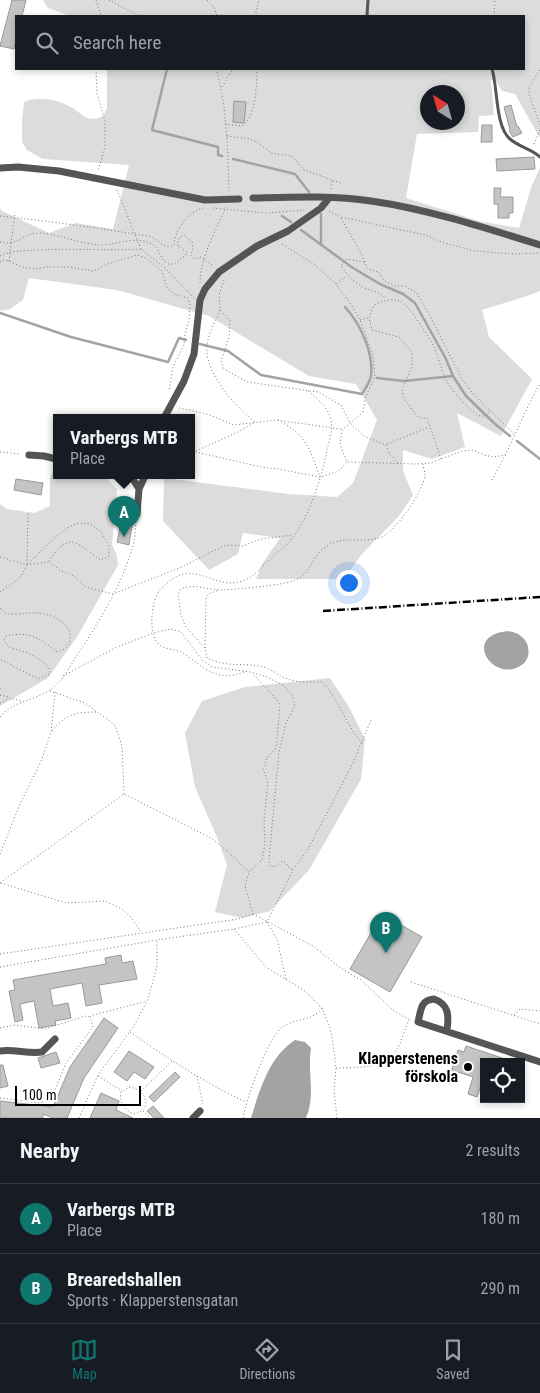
<!DOCTYPE html>
<meta charset="utf-8">
<style>
:root{--surface:#171b24;--page:#242831;--text:#f1f3f6;--muted:#9ea1a6;--line:#363941;--accent:#0f766e}
body{margin:0;font-family:"Roboto Condensed",sans-serif;background:var(--page);color:var(--text)}
.controls{position:absolute;right:15px;bottom:15px;display:grid;overflow:hidden;border-radius:0px;box-shadow:0 2px 8px #0003}
.controls button{width:45px;height:45px;display:grid;place-items:center;padding:0;border:0;border-bottom:1px solid var(--line);background:var(--surface);color:var(--text);font:25px sans-serif}
.compass{position:absolute;left:420px;top:85px;width:45px;height:45px;border-radius:50%;background:var(--surface);box-shadow:0 2px 8px #0003;rotate:323deg}
.scale{position:absolute;left:15px;bottom:12px;width:126px;box-sizing:border-box;padding-left:5px;border:2px solid #000;border-top:0;font-size:14px;line-height:18px;white-space:nowrap;color:#000;-webkit-text-stroke:4px #fff;paint-order:stroke}
.you{position:absolute;left:348px;top:582px;width:18px;height:18px;margin:-12px;border:4px solid #fff;border-radius:50%;background:#1a73e8;box-shadow:0 0 0 8px #1a73e833}
.badge{display:grid;place-items:center;width:32px;height:32px;border-radius:50%;background:var(--accent);color:#fff;font-size:16px;font-weight:700}
.pin{position:absolute;translate:-50% -41px;filter:drop-shadow(0 1px 2px #0008)}
.pin::after{content:'';position:absolute;top:26px;width:18px;height:15px;background:inherit;clip-path:polygon(0 0,100% 0,50% 100%)}
.popup{position:absolute;left:53px;top:414px;width:142px;height:65px;box-sizing:border-box;display:grid;place-content:center;border-radius:0px;background:var(--surface);filter:drop-shadow(0 1px 4px #0005);font-size:16px;white-space:nowrap;color:var(--muted)}
.popup b{font-size:19px;color:var(--text)}
.popup::after{content:'';position:absolute;left:50%;top:100%;margin-left:-10px;border:10px solid transparent;border-top-color:var(--surface)}
.list{margin:0;padding:0;list-style:none}
h2{display:flex;justify-content:space-between;align-items:center;height:65px;margin:0;padding:0 20px;font-size:21px}
h2 small{font-size:16px;font-weight:400;color:var(--muted)}
.list li{display:grid;grid-template-columns:32px 1fr auto;gap:15px;align-items:center;box-sizing:border-box;height:70px;padding:0 20px;border-top:1px solid var(--line)}
.list b{display:block;font-size:19px;white-space:nowrap}
.list p{margin:0;font-size:16px;white-space:nowrap;color:var(--muted)}
.list em{font-size:16px;font-style:normal;color:var(--muted)}
.icon{flex:none;width:28px;height:28px;fill:none;stroke:currentColor;stroke-width:2;stroke-linecap:round;stroke-linejoin:round}
.map{position:relative;flex:none;width:540px;height:1118px;overflow:hidden}
.search{position:absolute;background:var(--surface);box-shadow:0 2px 8px #0003;left:15px;right:15px;top:15px;height:55px;display:flex;align-items:center;gap:12px;box-sizing:border-box;padding:0 18px;border-radius:0px;color:var(--muted);font-size:19px}
.sheet{height:205px;background:var(--surface)}
nav{display:flex;justify-content:space-around;align-items:center;box-sizing:border-box;height:70px;border-top:1px solid var(--line);background:var(--surface);font-size:14px;color:var(--muted)}
nav a{display:grid;justify-items:center;gap:2px}
nav .on{color:var(--accent)}
.map>svg:first-child{display:block}
</style>
<div class="map">
<svg width="540" height="1118" viewBox="0 0 540 1118">
<rect width="100%" height="100%" fill="#fff"/>
<!-- green -->
<path fill="#dcdcdc" fill-rule="evenodd" d="M43,0H540V138L515,94L502,91L496,81L491,80L494,115L479,116L478,132L417,134L406,198L479,221L519,228L532,185L540,168V291L530,295L482,310L489,337L532,379L501,436L457,413L465,447L432,459L403,450V471L413,495L399,516L362,554L344,579H256L262,564L280,538L243,533L238,554L209,570L163,521L164,478L288,494L337,497L353,483L377,420L356,384L309,376L209,316L117,290L29,278L23,300L10,309L0,311V208L2,211L49,233L76,223L113,229L129,165L43,159L27,150L22,142V120L24,102C38,96 55,99 69,106C83,113 85,124 103,116L107,108V69H524V16H70L48,8ZM428,92H458V122H428Z
M54,466H56V476H104L117,489L112,544L117,556L118,565L77,637L48,678L0,706V504L7,509L35,513L50,506V478Z
M330,678L349,707L365,739L361,779L309,870L270,911L242,918L215,912L227,865L217,837L195,787L185,733L202,701L245,687Z"/>
<!-- water -->
<path fill="#a3a3a3" d="M508,631C513,632 518,633 522,637C530,643 531,658 523,664C496,686 459,636 508,631Z
M295,1040L305,1042L311,1048C307,1072 316,1095 306,1118H251C260,1089 269,1057 295,1040Z"/>
<g fill="none" stroke-linecap="round" stroke-linejoin="round">
<!-- stream -->
<path stroke="#a3a3a3" stroke-width="2.5" d="M167,69L152,130L218,147V155L222,156
M233,159L295,174L309,192
M282,216L291,222
M301,230L353,268L380,284L403,294L415,303L446,359L453,376L466,396L494,423L510,436
M321,245V214
M0,313L71,337L168,362L179,338L186,340
M200,344L228,351L261,375L362,394C365,389 370,382 371,376C374,353 360,323 345,307
M377,378L404,381L453,376
M517,441L540,459"/>
</g>
<!-- building -->
<path fill="#c4c4c4" stroke="#999" d="M12,0H26L22,16H16V39L14,49L0,46Z
M234,101L246,102L244,123L233,122Z
M511,105L517,127L518,126L522,133L513,137L509,131L510,130L504,107Z
M482,125H492V142H481Z
M534,157L535,169L497,171L496,159Z
M494,188H501L500,197H513V213H509V218H498V204H494Z
M16,479L43,483L41,495L14,490Z
M125,518L133,519L129,545L117,542L120,528L123,529Z
M382,914L422,937L390,992L350,969Z
M121,955L122,963L133,961L137,979L99,985L102,1003L86,1006L82,983L50,989L53,1006L68,1003L71,1018L55,1021L56,1025L39,1028L34,1001L20,1004L23,1020L15,1022L9,991L15,990L13,980L106,964L105,958Z
M104,1018L118,1028L84,1078L67,1118H53L43,1114V1118H0V1101L53,1107L70,1067Z
M466,1046L508,1060V1062H484V1077L477,1097L468,1094L473,1077L458,1072L456,1077L450,1075L458,1050L464,1052Z
M129,1051L154,1067L145,1079L134,1072L127,1081L114,1072Z
M56,1052L60,1063L41,1068L38,1058Z
M0,1065H3L8,1086L0,1088Z
M175,1072L180,1077L154,1102L149,1097Z
M101,1093L119,1101L116,1110L133,1118H90Z
M153,1106L164,1118H154L147,1111Z"/>
<g fill="none" stroke-linecap="round" stroke-linejoin="round">
<!-- path -->
<path stroke="#777" stroke-width="1" stroke-dasharray="1 2.5" stroke-linecap="butt" d="M96,0L101,16
M109,0L139,16
M207,0L214,7L217,16
M255,16L259,0
M494,16L495,0
M96,69L97,93L105,121V147L98,171
M216,69C227,105 228,153 229,191
M540,70L529,87V94L540,125
M222,87L233,69
M225,124L242,126C256,118 257,83 257,69
M227,136L250,139L257,142L271,153L292,156L304,170L341,183
M534,144L540,129
M331,189L332,181
M117,190L141,249
M213,208L266,213L304,210
M329,211L341,217L425,235L444,243L475,251L513,254L539,253
M0,216C49,221 98,228 147,236C156,237 161,247 171,247L174,244C175,230 189,210 204,208
M341,218L362,255L367,268L370,270L379,272L384,281L396,286H404L416,292L430,316L462,379L475,396L515,435
M0,242C16,247 23,233 39,233C60,234 79,244 100,245C117,245 135,235 152,244C160,248 159,258 168,264H174L186,255L187,252L178,246V241L180,237L184,235L192,242L193,248L191,255L193,258L196,259L201,257L214,267
M282,244L315,265L336,284L352,306L360,320L373,355L375,377L366,396L363,412L342,430L340,444L347,462
M0,256C12,250 25,251 39,250C73,248 107,251 141,249L165,268L194,298
M9,261L15,212
M0,262L3,260L9,261L22,267L35,269L47,267H69L93,271L108,264L137,255L146,258L162,271L167,288L174,294L188,298L190,304L189,321L185,334L184,345L173,367L169,391
M364,262L347,259L341,266C347,275 354,283 365,288C373,292 380,291 386,299
M224,280L219,295L220,310L230,320L229,338L221,361L224,369L247,382L318,392L341,405L350,423L364,436L386,445L389,453L398,463
M200,283C200,257 216,231 226,207
M336,284L347,276
M360,320L368,318
M179,408L207,414L234,425L276,420L341,429
M278,420C307,436 309,447 320,477
M387,444L429,427
M192,451L261,467L278,469L320,477L339,471L347,462
M196,451L238,432L255,422C234,405 200,369 208,340C210,330 216,320 220,310
M0,452L21,454
M441,459L427,418H419L404,399L402,389L412,367V352L399,337L372,330L369,318L374,305C383,301 390,298 400,301C408,303 430,339 434,347C439,358 441,370 446,380C450,388 473,416 481,416C485,417 488,413 491,411
M348,462L416,464L430,463L462,451L473,450L484,455L493,457L506,455
M492,480C510,449 522,415 540,384
M0,557L27,565L49,562L61,571L74,576L86,587L113,594L184,566L223,546L230,545L243,546L261,539L293,535
M27,564L28,514
M0,592L20,578L27,565L52,540L67,528L78,523L90,524L101,532L109,545V556L101,560C75,544 72,529 49,561
M0,608C2,610 4,612 6,613C15,616 28,612 38,613C51,614 73,623 70,640C69,647 64,650 57,652C39,638 30,631 6,636L4,640L9,647L28,653L42,661L49,668L50,674L38,679L0,659
M205,648L206,597L208,594L219,590
M244,672C216,683 204,667 183,653C177,649 168,650 161,646C147,638 151,600 160,590C195,551 214,596 247,579C255,576 261,567 267,562C275,555 283,548 290,541C308,521 322,477 327,450C329,441 333,430 331,420C328,407 318,399 308,391
M63,676L115,648L153,633L171,629L181,632L203,661L213,667L250,672L267,677L284,686L292,695L295,706L286,723L279,752L269,859L270,866L276,867L282,861L286,863L289,868L293,870
M0,688V689
M50,691L85,703L115,725L122,746L124,794
M0,695L9,697
M0,703L10,698L21,701
M0,717C15,699 39,701 56,685C65,677 71,664 78,654C99,622 121,586 132,549C135,541 135,531 136,522
M52,731C65,715 75,712 96,712
M362,743C346,725 339,700 322,682C312,682 298,683 288,679C280,677 274,671 267,668C246,661 229,669 207,658L205,648L185,626L181,614L178,595L181,589C193,583 208,590 222,590C239,589 269,586 286,583C314,577 308,558 327,546C344,535 361,543 379,538C394,535 424,490 425,475C425,472 423,467 423,464
M0,854L20,804L42,759L51,732L55,692
M0,883L124,794L211,838L226,850L249,872
M1,883L66,903L105,901L120,908L130,916L141,932
M253,914L313,946L342,969L361,980L394,1011L410,1020
M234,929L266,967L305,991L322,1008L330,1028L332,1037L336,1068L334,1090L337,1118
M0,954L238,919L253,914L245,886L249,872L262,860L265,844L264,822L268,782L263,769L267,758L276,748L280,705L277,700L254,675
M0,967L157,940L234,929L267,922
M286,979L277,939L267,922L293,870L307,851L351,767L372,718
M411,982L540,1024
M514,1015L520,1009L540,1011
M0,1028L15,1025L45,1029L85,1016L90,1017
M130,1032C167,1058 205,1083 246,1102
M336,1068C358,1067 384,1070 397,1049C403,1040 404,1029 409,1020
M98,1076L122,1091
M197,1076L203,1104
M129,1087C147,1089 154,1111 133,1114C124,1109 119,1102 121,1092Z
M141,1091L172,1061
M0,1098L38,1103L51,1100L66,1063L93,1027L90,1017L93,1015L147,1001
M143,1111L150,1118
M79,1118L98,1075L134,1026L148,999L157,966V940
M243,1118C246,1100 269,1033 284,1026C297,1018 313,1021 322,1008"/>
<!-- lane -->
<path stroke="#555" stroke-width="3" d="M367,16L368,0
M492,69C498,88 495,126 510,139C519,147 532,149 540,157"/>
<!-- street -->
<path stroke="#555" stroke-width="7" d="M0,168L18,167L59,171L205,200L239,199
M253,198C292,197 333,195 371,201C427,209 486,228 540,245
M164,418L184,381L194,354L200,300L205,289L219,272L257,246L288,231L321,208L329,198
M29,455L44,456L56,459
M131,476L139,489L137,514
M139,489L145,476
M447,1030C449,1016 449,1004 434,999C420,1000 421,1011 418,1022L540,1062
M0,1051C14,1049 28,1054 42,1052L55,1039
M193,1118L200,1111"/>
<!-- rail -->
<path stroke="#000" stroke-width="2.5" stroke-dasharray="8 2.5 1 2.5" stroke-linecap="butt" d="M323,611L540,597"/>
</g>
<!-- markers -->
<circle fill="#000" stroke="#fff" stroke-width="2" cx="468" cy="1067" r="5"/>
<g text-anchor="middle" dominant-baseline="central" stroke-width="4" stroke-linejoin="round" paint-order="stroke">
<!-- poi labels -->
<g font-size="16" font-weight="bold" fill="#000" stroke="#fff" text-anchor="end">
<text x="458" y="1058">Klapperstenens<tspan x="458" dy="18">förskola</tspan></text>
</g>
</g>
</svg>
<div class="controls">
<button><svg class="icon" aria-label="locate" viewBox="0 0 24 24"><circle cx="12" cy="12" r="6"/><path d="M12 2v4M12 18v4M2 12h4M18 12h4"/></svg></button>
</div>
<svg class="compass" viewBox="-18 -18 36 36"><path d="M0-13l5 13h-10z" fill="#e53935"/><path d="M0 13l5-13h-10z" fill="#9ea1a6"/></svg>
<div class="scale">100 m</div>
<div class="you"></div>
<div class="pin badge" style="left:124px;top:537px">A</div>
<div class="popup"><b>Varbergs MTB</b>Place</div>
<div class="pin badge" style="left:386px;top:953px">B</div>
<div class="search"><svg class="icon" aria-label="search" viewBox="0 0 24 24"><circle cx="10" cy="10" r="6"/><path d="M15 15l6 6"/></svg>Search here</div>
</div>
<section class="sheet">
<h2>Nearby<small>2 results</small></h2>
<ul class="list">
<li><span class="badge">A</span><div><b>Varbergs MTB</b><p>Place</p></div><em>180 m</em></li>
<li><span class="badge">B</span><div><b>Brearedshallen</b><p>Sports · Klapperstensgatan</p></div><em>290 m</em></li>
</ul>
</section>
<nav>
<a class="on"><svg class="icon" aria-label="map" viewBox="0 0 24 24"><path d="M3 6l6-2 6 2 6-2v14l-6 2-6-2-6 2zM9 4v14M15 6v14"/></svg>Map</a>
<a><svg class="icon" aria-label="directions" viewBox="0 0 24 24"><path d="M12 3l9 9-9 9-9-9zM9 14v-3h6M13 9l2 2-2 2"/></svg>Directions</a>
<a><svg class="icon" aria-label="saved" viewBox="0 0 24 24"><path d="M7 4h10v16l-5-4-5 4z"/></svg>Saved</a>
</nav>
